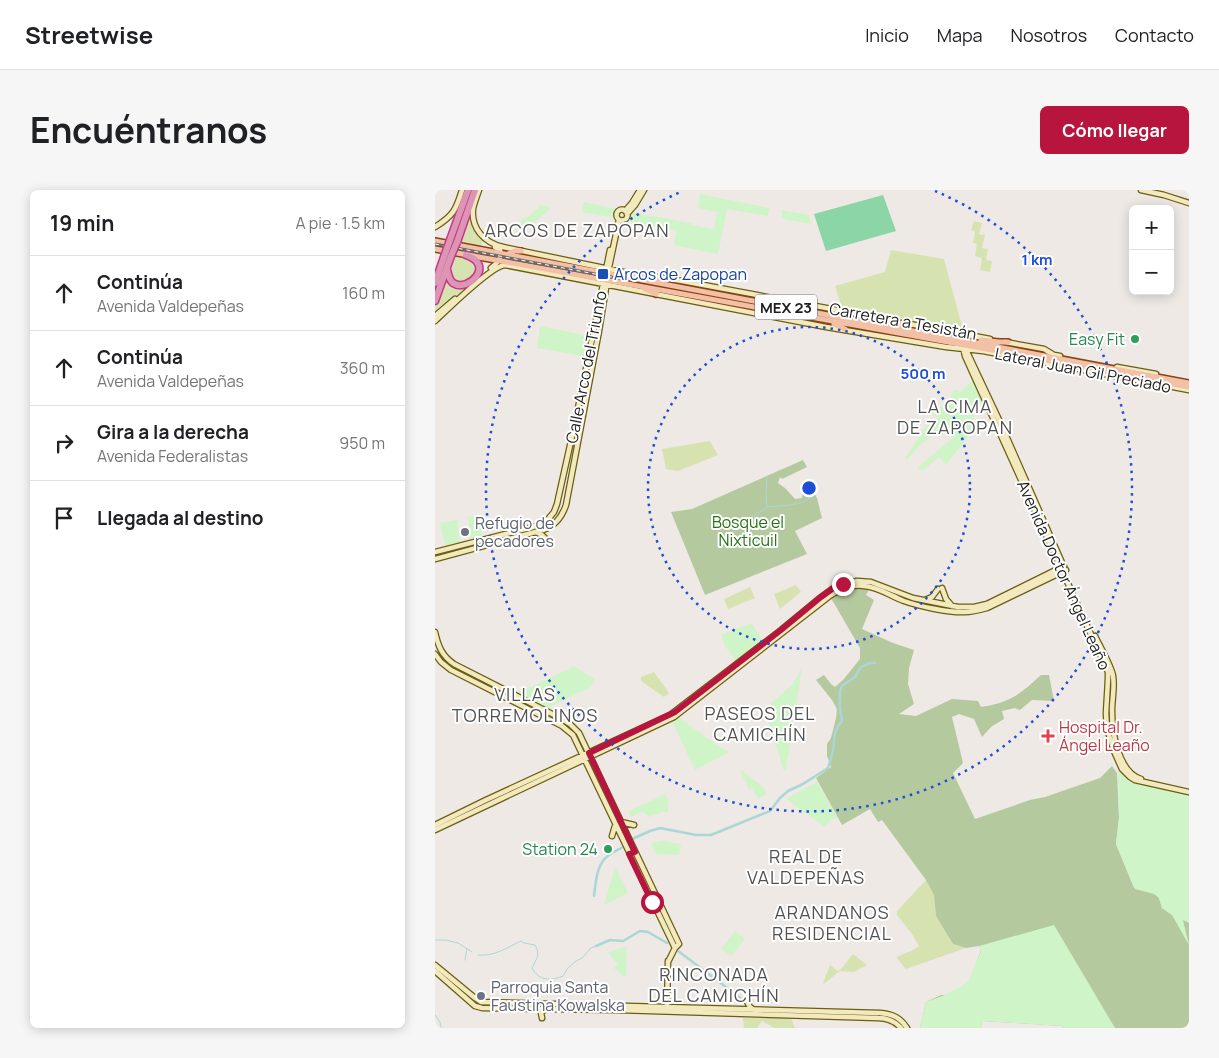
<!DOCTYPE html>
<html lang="es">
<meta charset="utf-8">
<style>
:root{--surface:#fff;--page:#f6f6f6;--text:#202124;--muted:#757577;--line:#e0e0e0;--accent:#b7153d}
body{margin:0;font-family:Manrope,sans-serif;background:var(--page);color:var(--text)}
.controls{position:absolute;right:15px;top:15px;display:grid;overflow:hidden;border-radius:8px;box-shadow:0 2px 12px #0003}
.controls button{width:45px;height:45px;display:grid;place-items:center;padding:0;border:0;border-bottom:1px solid var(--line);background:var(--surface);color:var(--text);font:25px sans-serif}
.stop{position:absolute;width:15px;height:15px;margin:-11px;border:4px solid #b7153d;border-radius:50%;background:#fff}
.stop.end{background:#b7153d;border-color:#fff;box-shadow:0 1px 5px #0008}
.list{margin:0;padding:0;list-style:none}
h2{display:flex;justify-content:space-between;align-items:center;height:65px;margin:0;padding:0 20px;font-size:21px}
h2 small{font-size:16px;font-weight:400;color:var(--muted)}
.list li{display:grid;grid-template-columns:32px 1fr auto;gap:15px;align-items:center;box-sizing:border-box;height:75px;padding:0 20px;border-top:1px solid var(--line)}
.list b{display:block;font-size:19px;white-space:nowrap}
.list p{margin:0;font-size:16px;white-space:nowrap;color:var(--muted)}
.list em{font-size:16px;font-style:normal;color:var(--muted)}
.icon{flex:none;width:28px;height:28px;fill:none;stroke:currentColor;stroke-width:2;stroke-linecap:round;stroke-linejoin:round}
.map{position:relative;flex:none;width:754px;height:838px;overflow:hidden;border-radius:8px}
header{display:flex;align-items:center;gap:30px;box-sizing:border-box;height:70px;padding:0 25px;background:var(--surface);border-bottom:1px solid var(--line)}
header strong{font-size:24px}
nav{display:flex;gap:28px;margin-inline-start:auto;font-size:18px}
.intro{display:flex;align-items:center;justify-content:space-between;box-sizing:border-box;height:120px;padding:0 30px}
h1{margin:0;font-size:35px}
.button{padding:12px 22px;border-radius:8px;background:var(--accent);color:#fff;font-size:18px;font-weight:700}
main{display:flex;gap:30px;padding:0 30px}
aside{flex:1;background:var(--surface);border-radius:8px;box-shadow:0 2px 12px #0003}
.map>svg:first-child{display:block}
</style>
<header>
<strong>Streetwise</strong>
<nav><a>Inicio</a><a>Mapa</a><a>Nosotros</a><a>Contacto</a></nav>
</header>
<div class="intro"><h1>Encuéntranos</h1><a class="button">Cómo llegar</a></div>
<main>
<aside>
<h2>19 min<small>A pie · 1.5 km</small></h2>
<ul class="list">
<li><svg class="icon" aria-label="ahead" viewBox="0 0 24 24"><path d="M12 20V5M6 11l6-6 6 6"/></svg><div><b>Continúa</b><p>Avenida Valdepeñas</p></div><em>160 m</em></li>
<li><svg class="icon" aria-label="ahead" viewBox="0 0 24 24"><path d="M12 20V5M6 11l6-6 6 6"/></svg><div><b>Continúa</b><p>Avenida Valdepeñas</p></div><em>360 m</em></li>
<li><svg class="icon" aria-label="right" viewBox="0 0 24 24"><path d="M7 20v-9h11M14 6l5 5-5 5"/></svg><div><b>Gira a la derecha</b><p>Avenida Federalistas</p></div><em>950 m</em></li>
<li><svg class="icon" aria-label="arrive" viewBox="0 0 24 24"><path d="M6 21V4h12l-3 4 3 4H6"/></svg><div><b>Llegada al destino</b></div></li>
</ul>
</aside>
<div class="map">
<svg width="754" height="838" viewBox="0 0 754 838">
<rect width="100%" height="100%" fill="#eee9e5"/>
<!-- grass -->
<path fill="#d6e3b1" d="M36,21C38,33 40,41 48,51L45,57L25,53Z
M539,31L547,33L544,44L550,45L547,58L553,59L551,70L557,71L555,82L545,80L547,68L540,66L542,54L538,53L540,42L539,41L536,40Z
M456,60L509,69L528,140L407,118L400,96L450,82Z
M20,67C36,70 40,66 42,83L30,93L19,90C15,82 17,76 20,67Z
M12,88L34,96C23,105 9,112 0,122V118Z
M275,251L283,265L243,281L231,279L227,259Z
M361,395L366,402L345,419L339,404Z
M315,397L320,408L293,419L289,409Z
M219,482L234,503L229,507L206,491V487Z
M491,690L499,705L501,726L518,754L531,758L471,779L461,767L476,761L484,756L477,744L462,725V721Z
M418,764L432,775L419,782L405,781L402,783L389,794L388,793L395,775L403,781L406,779Z
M308,828H356L360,838H339L327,831L322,838H308L309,836Z"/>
<!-- forest -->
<path fill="#b5c99f" d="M368,270L372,277L347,289L345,287L343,293L350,298L360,309L367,308L369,292L373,291L382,308L387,328L360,341L372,364L270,405L236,322L257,319Z
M422,397L435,398L431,405L439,410L427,439L458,453L479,460L474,478L473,494L479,514L464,524L481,526L517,509L543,511L546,517C576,512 584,505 606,485H614L619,511L597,510L585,520L580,518L567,521L569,529L556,537L547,547L539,529L524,524L517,527L528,573L518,583L540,629L595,610L610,607L665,588L677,576L682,583L684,628L681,654L699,698L714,702H720L724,708L727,718L734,723L700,629L702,592L754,602V838H629L627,836L548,831L545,838H485L491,812L506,805H540L537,785L546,760L544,756L531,758L518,754L501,726L499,705L491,690L447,630L443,632L435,619L407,635L381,588L396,577L392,566V554L396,548L401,528L402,519L397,510L381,490L389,485L396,494L400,497L408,490L425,469V458L396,408C405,403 413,399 422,397Z"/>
<!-- park -->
<path fill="#cef4c7" d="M265,4L334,18L333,26L292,19L283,64L239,55L241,42L239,40L191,31L194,27L195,22L256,33V35L279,39L282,22L263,18Z
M149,12L181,19H182L179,22V26L176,27L147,22Z
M106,15L116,18L89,42L80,41L81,34H85L87,28C95,28 100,20 106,15Z
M346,20L374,25L376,34L348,29L346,28L348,24Z
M105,136L153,146L150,166L102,158Z
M539,190L549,212L539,223L536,243L511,275L504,267L487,281L483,277L519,247L509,235L483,257L472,270L470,268L493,234L496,235L500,233L503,228L496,223L500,216L510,218L511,214L516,215L517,212L515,209L516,204H518L519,199L526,202L529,198Z
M44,325L48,349L36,352L33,327Z
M22,330L25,352L10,355L5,333Z
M316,433L328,450L301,471L290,456L286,445Z
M139,476L160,490L156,497L112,518L87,507L81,502L96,497Z
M367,478L351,580L349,581L333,530L335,514L357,495Z
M243,527L282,555L294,562L260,580L237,531Z
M306,580L328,597L332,604L323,609L317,598L314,599L305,581Z
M686,581L694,592L754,602V733L748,730L754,755L737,725L727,718L724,708L719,704L700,699L681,654L684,628L683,583Z
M382,592L402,627L395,630L390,637L354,611L352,608Z
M230,604L233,609V622H227L214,627L208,621L196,627L194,621Z
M228,651L246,654L244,665L221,664L216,654L221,652Z
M180,677L193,703L169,715Z
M619,735L680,838H629L627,836L548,831L545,838H485L491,812L510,805L533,792L546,761L544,756Z
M300,741L310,749L296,766L286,759Z
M192,757L191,786H188L179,778L183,774L173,763L181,759Z"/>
<!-- pitch -->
<path fill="#8cd5a7" d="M448,5L461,41L391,61L379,24Z"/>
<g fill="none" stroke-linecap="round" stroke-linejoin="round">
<!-- stream -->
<path stroke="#aad7d6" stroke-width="1" d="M332,286L331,305L332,316
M300,342L308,332L333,317L355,315L368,312L379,306
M0,750H11L23,753L37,762
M43,765C59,767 73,757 86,751L89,753L100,755C106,765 101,769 97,778C104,791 115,791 128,786L132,779L141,771L147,768L156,758L161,756
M30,770L32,759
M0,825L5,832L6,838"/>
<!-- canal -->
<path stroke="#aad7d6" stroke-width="2.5" d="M197,649L215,641L225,638L261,645H276L335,621L345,608L353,601L368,594L393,578L398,561L400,543L403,536L407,531L405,518V501L407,496L420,487L426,477L435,473H440
M159,706C161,692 161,674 174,665C178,661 184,660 188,657
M161,756L175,750L188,751L205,741L213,742L232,753
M243,761L307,809"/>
<defs>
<path id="secondary" d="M44,0C42,6 39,13 38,19C36,39 50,53 68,57L203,85
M706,0L729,5L754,13
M181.5 25a5.5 5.5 0 1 1 11 0a5.5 5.5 0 1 1-11 0Z
M190,21L197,13L205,0
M192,24L200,15L209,0
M0,37C18,26 21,20 27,0
M56,78C62,73 67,69 65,60L60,57
M173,82L184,30
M211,85L247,91L445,128
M0,126L20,109
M0,131C12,120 56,76 70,75L391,137L511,157L548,161L754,200
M469,133L555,149
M531,144L530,155L533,164L565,232L628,375
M570,152L609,159L619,165L625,166
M528,157L530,166L673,482V489L671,523L672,539L679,561L687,579L695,587L700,590L754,602
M682,177L721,184
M101,342L107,345L111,349
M0,362L98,337L106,334L114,328L119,322L122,314L140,233L175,60
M0,369L108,340C120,336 127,327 131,315L164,141L172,92
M507,398L511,409L517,416
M490,410L497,407L503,399
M0,442C3,456 7,466 19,474L127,529L135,534L144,543L244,754L240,758L233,772
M660,446C665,457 676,475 678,486C680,497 677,509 677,521C677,542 683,582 706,589
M0,464L6,472L16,480L127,536L138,545L240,758
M186,632L199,635
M0,635L51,610L235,525L346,440L386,407L397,399L408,394L422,391L436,392L478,408L523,417H539L552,414L629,376
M0,640L239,527L396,405C406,399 417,394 429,396C443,397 456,406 469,411C483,416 514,423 530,422C538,422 545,420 552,418L631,380
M177,646L180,636
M0,775L40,808L46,812L445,823C457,824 465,827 472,838
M0,781L40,816L47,818L183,820L443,828C453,828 460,831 466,838
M311,810L315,817L319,820
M232,818L233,771
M107,828L106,823L110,819"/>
<path id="primary" d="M0,51L754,193
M0,59L601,168L754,197
M73,64L80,61H86
M200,84L224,90
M210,99L221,104
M435,133L440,129L469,134L473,133
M399,134L410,139
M546,150L564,152H573"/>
<path id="highway" d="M15,50L33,0
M22,52L40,0
M12,79C13,84 14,90 18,93C33,103 61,75 31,65
M0,93L10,64
M0,111L16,66"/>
</defs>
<!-- secondary casing -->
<use href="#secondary" stroke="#6a5e11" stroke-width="7"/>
<!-- primary casing -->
<use href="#primary" stroke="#894310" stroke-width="8"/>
<!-- highway casing -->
<use href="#highway" stroke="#c8378c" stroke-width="9"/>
<!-- secondary -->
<use href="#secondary" stroke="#f3e9bf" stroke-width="4.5"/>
<!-- primary -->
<use href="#primary" stroke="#f2bfa7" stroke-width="5"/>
<!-- highway -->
<use href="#highway" stroke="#dd95b4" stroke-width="6"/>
<defs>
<path id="rail" d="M0,54L187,89"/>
</defs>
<!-- rail casing -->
<use href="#rail" stroke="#6c6c6c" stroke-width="3"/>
<!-- rail -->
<use href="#rail" stroke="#fff" stroke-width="1" stroke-dasharray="4" stroke-linecap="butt"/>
<defs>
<path id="highway-bridge" d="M10,64L15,50
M16,66L22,52"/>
</defs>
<!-- highway-bridge casing -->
<use href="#highway-bridge" stroke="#c8378c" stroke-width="9" stroke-linecap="butt"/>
<!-- highway-bridge -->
<use href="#highway-bridge" stroke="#dd95b4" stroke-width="6"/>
</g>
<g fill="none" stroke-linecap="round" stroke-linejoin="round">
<!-- route -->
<path stroke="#b7153d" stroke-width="6" d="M217,712L194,664L200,662L154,563L240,522L346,440L386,407L397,399L408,394"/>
</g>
<!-- distance rings -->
<g fill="none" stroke="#1d4ed8" stroke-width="2.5" stroke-dasharray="2.5 5">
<circle cx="374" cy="298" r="161"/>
<path d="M500 1A323 323 0 1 1 248 1"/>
</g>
<!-- markers -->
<rect fill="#1a4fb4" stroke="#fff" stroke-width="2" x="162" y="78" width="12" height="12" rx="2.5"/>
<g fill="#2e9e5b" stroke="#fff" stroke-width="2">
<circle cx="700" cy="149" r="5"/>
<circle cx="173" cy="659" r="5"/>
</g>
<g fill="#6b7280" stroke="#fff" stroke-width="2">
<circle cx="30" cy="342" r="5"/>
<circle cx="46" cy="806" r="5"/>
</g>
<path fill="#e0444e" stroke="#fff" stroke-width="2" d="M610.5 538.5h5v5h5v5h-5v5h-5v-5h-5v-5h5z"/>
<g text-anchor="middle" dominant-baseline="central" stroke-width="4" stroke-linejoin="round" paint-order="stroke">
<!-- shield labels -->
<rect fill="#fff" stroke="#626262" stroke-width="1" x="320" y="104.5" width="62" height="25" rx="4"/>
<g font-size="15" font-weight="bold" fill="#1e1e1e">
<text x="351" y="117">MEX 23</text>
</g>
<!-- transit labels -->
<g font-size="16" fill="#164399" stroke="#fff" text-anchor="start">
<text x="179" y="84">Arcos de Zapopan</text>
</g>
<!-- street labels -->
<g font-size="16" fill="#1e1e1e" stroke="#fff">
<text transform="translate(468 131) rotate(10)">Carretera a Tesistán</text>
<text transform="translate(151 177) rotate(-79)">Calle Arco del Triunfo</text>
<text transform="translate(648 180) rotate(11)">Lateral Juan Gil Preciado</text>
<text transform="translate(629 385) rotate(66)">Avenida Doctor Ángel Leaño</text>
</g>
<!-- leisure labels -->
<g font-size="16" fill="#27864d" stroke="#fff" text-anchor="end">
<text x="690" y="149">Easy Fit</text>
<text x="163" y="659">Station 24</text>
</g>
<!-- park labels -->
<g font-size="16" fill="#267117" stroke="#fff">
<text x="313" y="332">Bosque el<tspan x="313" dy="18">Nixticuil</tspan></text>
</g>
<!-- worship labels -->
<g font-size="16" fill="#5b616d" stroke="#fff" text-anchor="start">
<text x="40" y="333">Refugio de<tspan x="40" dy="18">pecadores</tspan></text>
<text x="56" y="797">Parroquia Santa<tspan x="56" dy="18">Faustina Kowalska</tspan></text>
</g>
<!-- health labels -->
<g font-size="16" fill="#be3a42" stroke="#fff" text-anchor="start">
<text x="624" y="537">Hospital Dr.<tspan x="624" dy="18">Ángel Leaño</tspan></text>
</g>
<!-- neighbourhood labels -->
<g font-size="18" letter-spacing="1" fill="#515151" stroke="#fff">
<text x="142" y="40">ARCOS DE ZAPOPAN</text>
<text x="520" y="216">LA CIMA<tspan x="520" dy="21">DE ZAPOPAN</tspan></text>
<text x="90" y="504">VILLAS<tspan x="90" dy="21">TORREMOLINOS</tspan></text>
<text x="325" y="523">PASEOS DEL<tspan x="325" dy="21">CAMICHÍN</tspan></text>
<text x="371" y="666">REAL DE<tspan x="371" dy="21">VALDEPEÑAS</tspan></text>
<text x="397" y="722">ARANDANOS<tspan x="397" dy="21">RESIDENCIAL</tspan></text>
<text x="279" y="784">RINCONADA<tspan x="279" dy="21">DEL CAMICHÍN</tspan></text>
</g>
</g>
<circle cx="374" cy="298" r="8" fill="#1d4ed8" stroke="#fff" stroke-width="2.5"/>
<g font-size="15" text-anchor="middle" font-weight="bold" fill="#1d4ed8" stroke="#fff" stroke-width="4" stroke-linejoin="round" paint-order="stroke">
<text x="602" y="75">1 km</text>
<text x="488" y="189">500 m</text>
</g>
</svg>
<div class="controls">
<button>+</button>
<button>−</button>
</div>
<div class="stop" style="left:217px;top:712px"></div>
<div class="stop end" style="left:408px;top:394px"></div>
</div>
</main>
